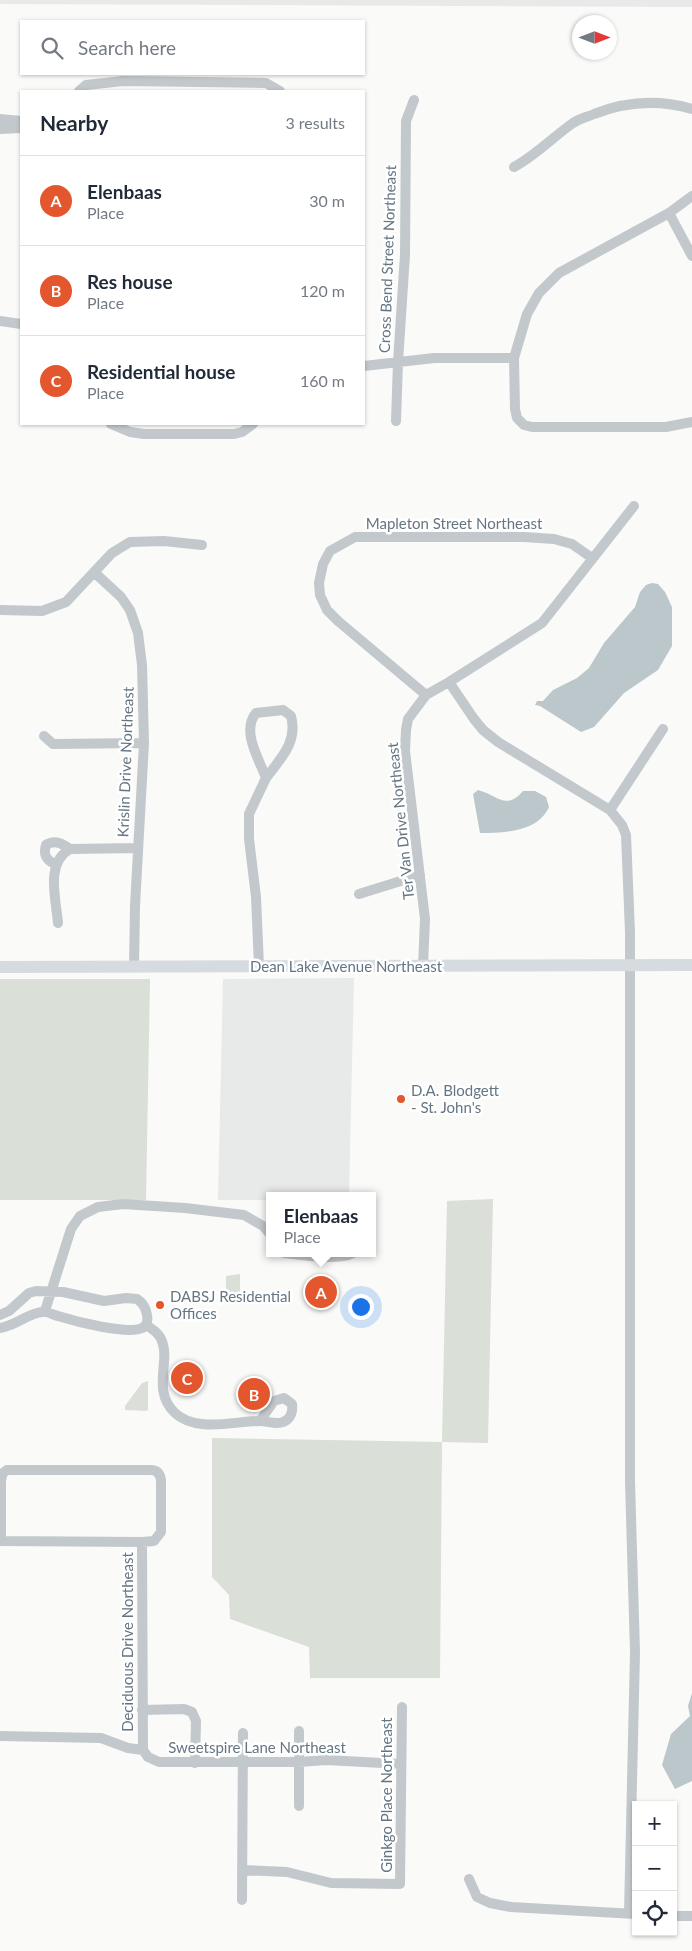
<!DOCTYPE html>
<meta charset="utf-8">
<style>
:root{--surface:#fff;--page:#f6f6f7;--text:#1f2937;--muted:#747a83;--line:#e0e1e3;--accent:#e4572e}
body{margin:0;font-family:Lato,sans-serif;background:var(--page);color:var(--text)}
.controls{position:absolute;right:15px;bottom:15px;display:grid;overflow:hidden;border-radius:0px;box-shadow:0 1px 4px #0004}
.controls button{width:45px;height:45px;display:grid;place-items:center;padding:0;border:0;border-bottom:1px solid var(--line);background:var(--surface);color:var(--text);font:25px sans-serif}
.compass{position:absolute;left:572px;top:15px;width:45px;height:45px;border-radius:50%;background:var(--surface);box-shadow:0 1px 4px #0004;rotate:90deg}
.you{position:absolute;left:360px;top:1306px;width:18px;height:18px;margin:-12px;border:4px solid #fff;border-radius:50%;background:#1a73e8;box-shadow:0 0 0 8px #1a73e833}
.badge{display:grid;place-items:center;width:32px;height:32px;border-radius:50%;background:var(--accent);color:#fff;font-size:16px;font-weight:700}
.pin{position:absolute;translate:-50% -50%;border:2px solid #fff;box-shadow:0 1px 5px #0006}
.popup{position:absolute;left:266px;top:1192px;width:110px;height:65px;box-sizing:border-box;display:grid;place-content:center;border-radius:0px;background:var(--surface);filter:drop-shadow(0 1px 4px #0005);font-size:16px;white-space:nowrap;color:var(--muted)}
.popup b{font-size:19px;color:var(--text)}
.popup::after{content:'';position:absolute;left:50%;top:100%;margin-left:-10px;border:10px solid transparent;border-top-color:var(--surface)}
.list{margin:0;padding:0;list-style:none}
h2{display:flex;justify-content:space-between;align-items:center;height:65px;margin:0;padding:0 20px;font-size:21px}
h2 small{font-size:16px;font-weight:400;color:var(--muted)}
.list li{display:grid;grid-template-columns:32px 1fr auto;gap:15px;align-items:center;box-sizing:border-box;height:90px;padding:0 20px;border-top:1px solid var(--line)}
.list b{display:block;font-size:19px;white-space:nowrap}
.list p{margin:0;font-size:16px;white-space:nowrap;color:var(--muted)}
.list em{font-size:16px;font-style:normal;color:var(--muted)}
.icon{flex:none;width:28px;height:28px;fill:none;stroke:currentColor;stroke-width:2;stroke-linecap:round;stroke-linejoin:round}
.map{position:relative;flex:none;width:692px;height:1951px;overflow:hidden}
.search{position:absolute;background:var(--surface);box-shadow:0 1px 4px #0004;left:20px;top:20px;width:345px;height:55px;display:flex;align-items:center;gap:12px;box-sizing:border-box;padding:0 18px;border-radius:0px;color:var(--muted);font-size:19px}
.panel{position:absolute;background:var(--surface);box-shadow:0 1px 4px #0004;left:20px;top:90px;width:345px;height:335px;border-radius:0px}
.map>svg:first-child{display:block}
</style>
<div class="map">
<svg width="692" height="1951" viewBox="0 0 692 1951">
<rect width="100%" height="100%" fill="#fafaf8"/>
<!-- built -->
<path fill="#e8e9e9" d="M0,0H692V7L0,4Z
M354,978L349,1196H270V1200H218L223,979Z"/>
<!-- green -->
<path fill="#dadfd7" d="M0,979H150L146,1200H0Z
M493,1199L488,1443L442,1442L440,1678H310L309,1647L230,1619L229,1595L212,1577V1438L442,1442L447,1201Z
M240,1274V1302H226V1276Z
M148,1381V1410L146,1411L125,1410V1406L142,1383Z"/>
<!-- water -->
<path fill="#bbc7cb" d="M652,583L658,584L665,592L672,607V646L658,670L624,693L594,727L581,732L540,706L535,705L537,701H543L553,690L577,678L589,668L604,643L635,607L640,592L646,585Z
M478,790C497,795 506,811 523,791H535L546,797L549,807C538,832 504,833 480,833L473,794Z
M692,1693V1781L675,1789L662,1765L671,1734L690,1716L688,1706Z"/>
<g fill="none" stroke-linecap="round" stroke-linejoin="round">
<!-- minor -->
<path stroke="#c3c8cc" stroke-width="10" d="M79,91L86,85L123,81L266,83L280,91
M0,119L21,121
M0,129L21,128
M514,167C536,155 553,137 573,123C579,119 587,117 594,114C627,101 658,99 692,109
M692,196L669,213L559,273L539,293L527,314L514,358L515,409L517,418L524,425L532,427H666L692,422
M669,213L692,256
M0,321L21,324
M364,366L434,358H514
M396,421L398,362L405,255L406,121L414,100
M111,424L130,432L144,434H234L242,432L253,424
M95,573L121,597L130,610L138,633L142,665L144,743L135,906L134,967
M0,610L42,611L66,602L112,553L130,542L164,541L202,545
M449,682L474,719L483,730L498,742L610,810L622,825L626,835L630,932V1482L635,1652L629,1913
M426,695L338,621L327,610L320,595L319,583L323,564L330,551L355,537H524L554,539L572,544L592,558
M283,710L291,716C298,742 281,758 266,778C259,759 241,731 256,713Z
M44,736L53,744L144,743
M610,810L663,729
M55,864C46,860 43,855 46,845C55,839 63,844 70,849
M359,894L420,875
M58,923C56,899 45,863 70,849L138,848
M259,966L256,897L249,839V814L266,778
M423,966L425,919L405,751L406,730L408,719L426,695L449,682L542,623L634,506
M284,1253C301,1255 338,1261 353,1253
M45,1311L71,1229L80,1216L98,1207L123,1204L185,1208L244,1215L263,1226L270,1234
M0,1315L9,1311L29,1293L36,1291L63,1292L104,1301L126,1298L137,1299C143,1303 146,1308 147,1315C148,1320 147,1326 142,1328C127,1335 74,1321 58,1316C53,1315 48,1311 43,1312C30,1312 15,1326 0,1328
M146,1325C151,1328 157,1332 160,1337C173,1359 150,1389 175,1413C196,1433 235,1421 260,1421C268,1421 276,1425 283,1422C291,1419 293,1411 292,1404L284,1398L274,1401L260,1421
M0,1541L142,1542
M1,1541V1480L3,1473L7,1470H151C157,1470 160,1474 161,1480V1532L154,1541L142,1542L143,1750
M142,1710L184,1709L192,1712L196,1721L195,1763
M299,1731V1806
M0,1736L101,1738L128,1748L143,1750L148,1757L159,1762H299L326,1760L401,1764
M242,1870L287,1872L331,1883L400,1884L402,1707
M469,1879L477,1897L490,1903L511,1907L635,1914
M242,1900L243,1733
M673,1916H692"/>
<!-- major -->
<path stroke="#d6dbdf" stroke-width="12" d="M0,967L692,965"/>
</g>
<!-- markers -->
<g fill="#e4572e" stroke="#fff" stroke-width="2">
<circle cx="401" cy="1099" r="5"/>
<circle cx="160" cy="1305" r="5"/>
</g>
<g text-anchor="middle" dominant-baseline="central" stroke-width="5" stroke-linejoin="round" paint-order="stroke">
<!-- street labels -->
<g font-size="15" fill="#657683" stroke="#fff">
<text transform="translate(387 259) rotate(-88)">Cross Bend Street Northeast</text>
<text x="454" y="523">Mapleton Street Northeast</text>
<text transform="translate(125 762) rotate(-88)">Krislin Drive Northeast</text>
<text transform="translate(400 821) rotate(-96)">Ter Van Drive Northeast</text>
<text x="346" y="966">Dean Lake Avenue Northeast</text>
<text transform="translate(127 1642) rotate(-90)">Deciduous Drive Northeast</text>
<text x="257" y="1747">Sweetspire Lane Northeast</text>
<text transform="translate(386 1795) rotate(-90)">Ginkgo Place Northeast</text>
</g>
<!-- poi labels -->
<g font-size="15" fill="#657683" stroke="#fff" text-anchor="start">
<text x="411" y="1090">D.A. Blodgett<tspan x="411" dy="17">- St. John's</tspan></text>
<text x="170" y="1296">DABSJ Residential<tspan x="170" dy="17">Offices</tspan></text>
</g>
</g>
</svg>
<div class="controls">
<button>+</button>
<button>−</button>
<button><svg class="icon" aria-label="locate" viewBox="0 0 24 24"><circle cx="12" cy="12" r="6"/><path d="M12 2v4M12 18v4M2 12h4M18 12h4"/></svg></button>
</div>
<svg class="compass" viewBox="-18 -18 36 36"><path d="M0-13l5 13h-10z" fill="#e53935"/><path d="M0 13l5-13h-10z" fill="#747a83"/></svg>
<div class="you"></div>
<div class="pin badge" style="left:321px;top:1292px">A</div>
<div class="popup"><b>Elenbaas</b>Place</div>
<div class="pin badge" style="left:254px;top:1394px">B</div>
<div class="pin badge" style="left:187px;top:1378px">C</div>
<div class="search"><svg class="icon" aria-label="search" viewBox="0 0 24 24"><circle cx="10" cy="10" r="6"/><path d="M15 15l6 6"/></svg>Search here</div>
<section class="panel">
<h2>Nearby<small>3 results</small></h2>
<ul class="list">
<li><span class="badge">A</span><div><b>Elenbaas</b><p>Place</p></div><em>30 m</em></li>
<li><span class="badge">B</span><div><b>Res house</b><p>Place</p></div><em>120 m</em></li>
<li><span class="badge">C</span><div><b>Residential house</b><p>Place</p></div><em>160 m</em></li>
</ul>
</section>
</div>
